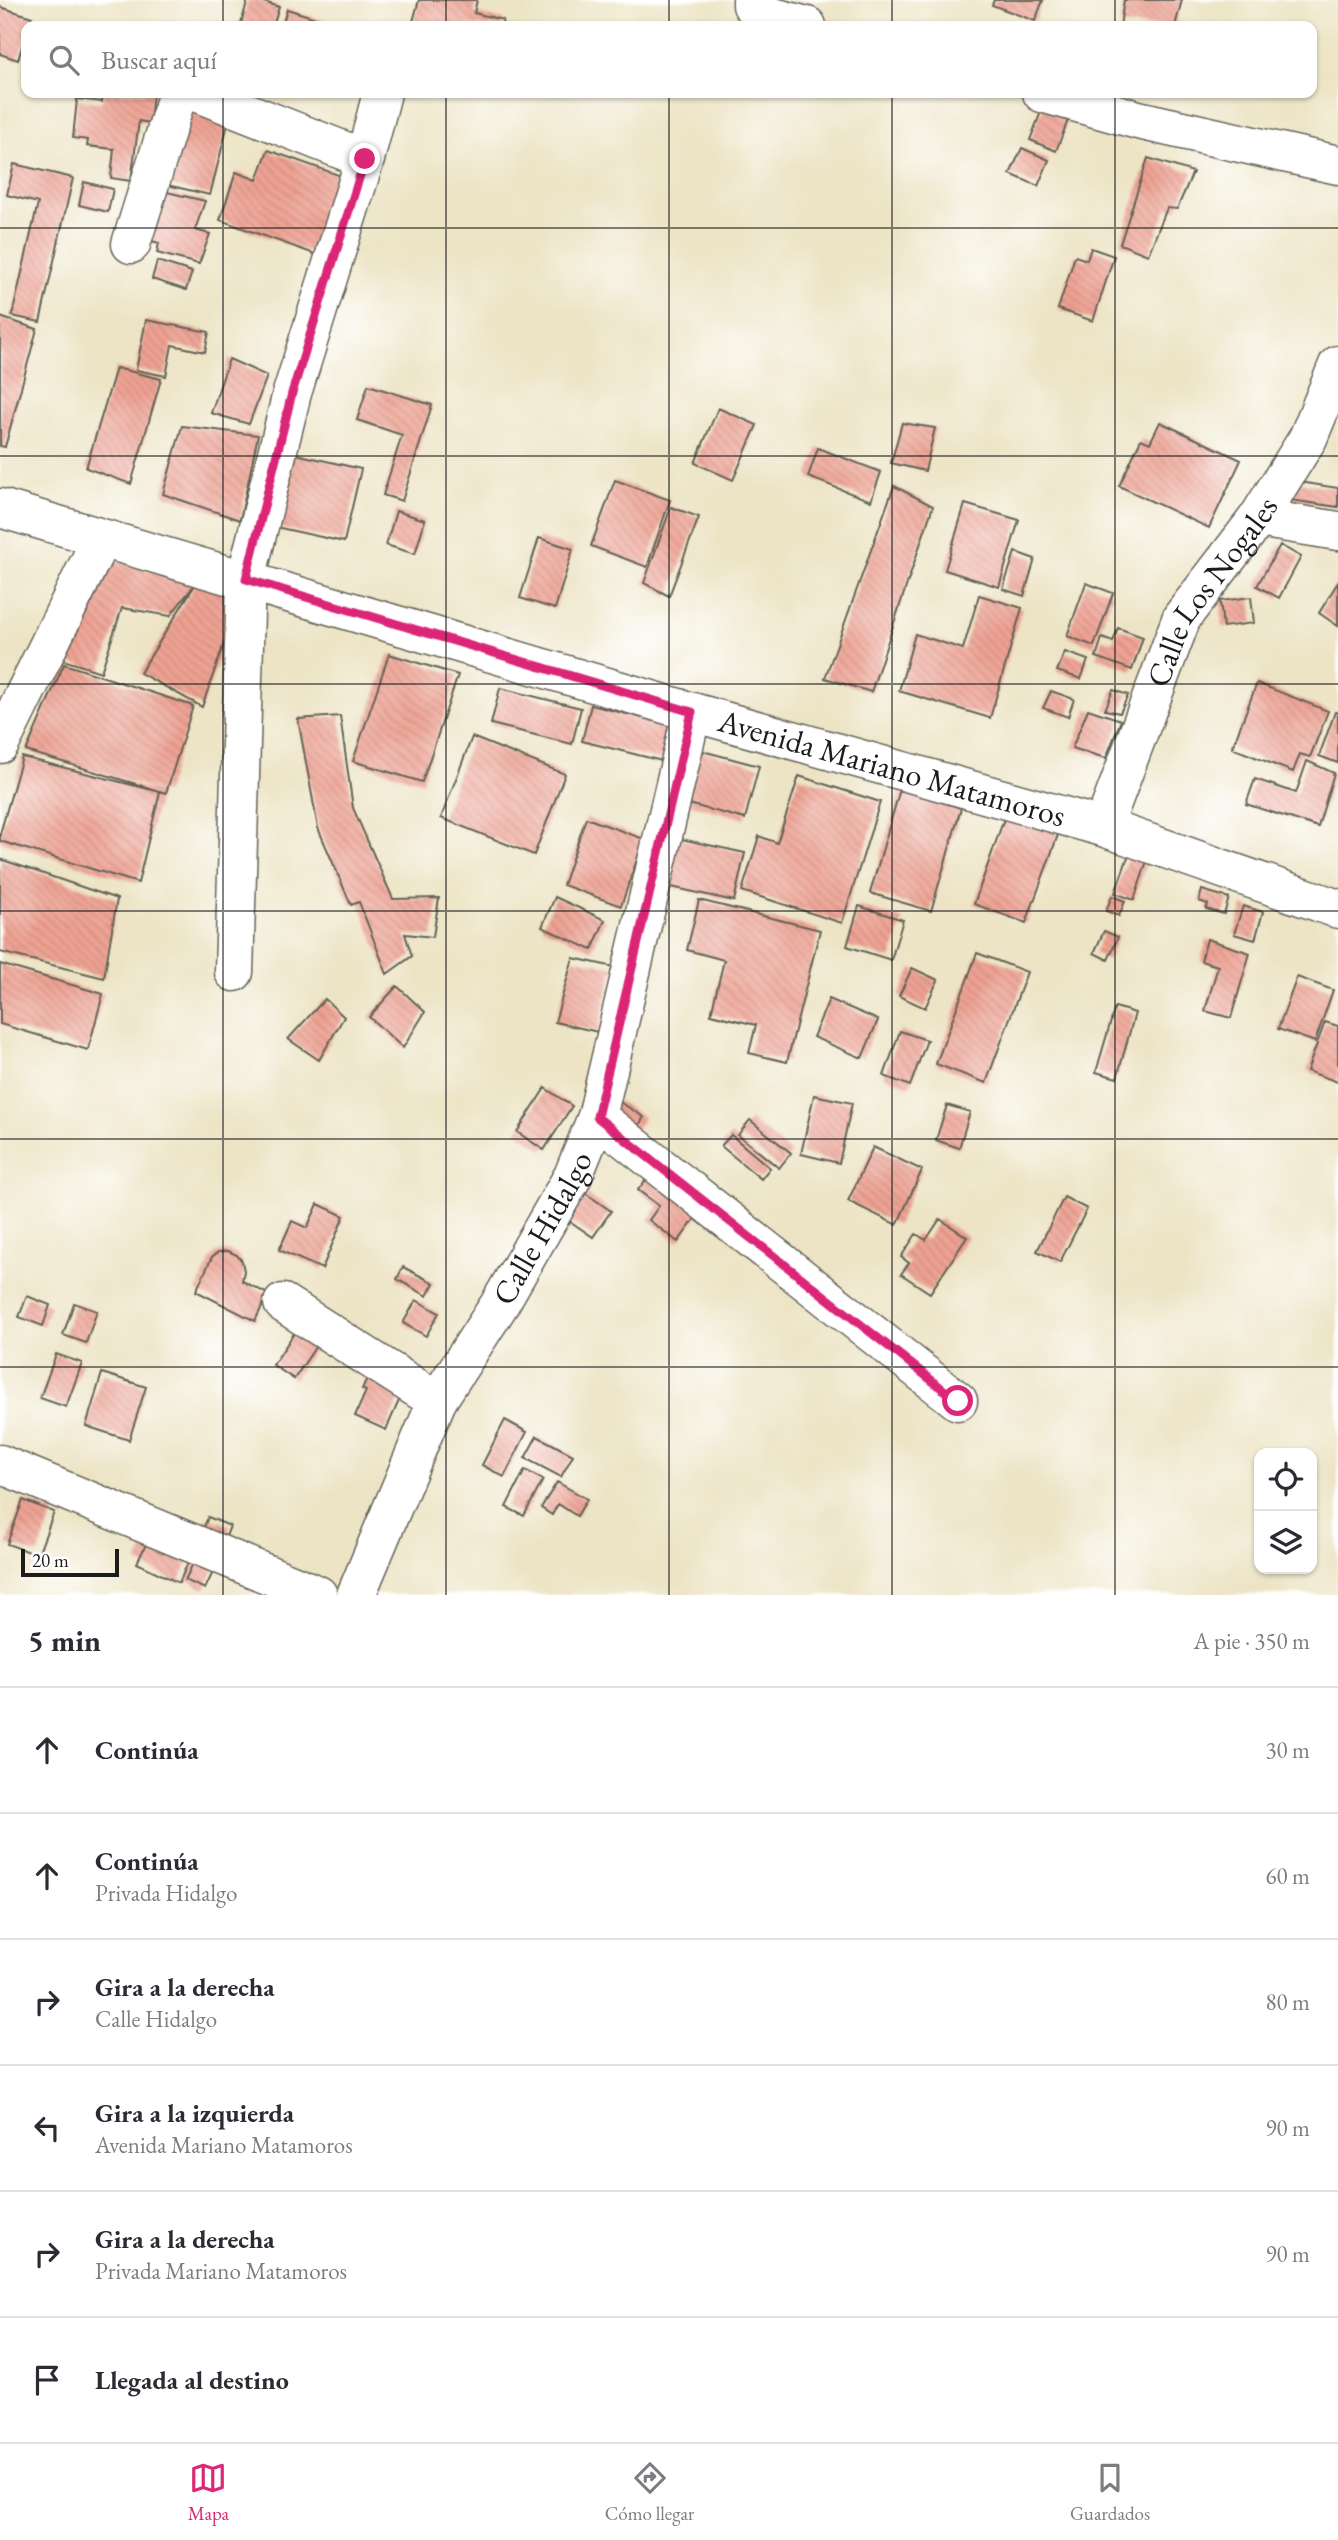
<!DOCTYPE html>
<html lang="es">
<meta charset="utf-8">
<style>
:root{--surface:#fff;--page:#f2f2f3;--text:#2b2b33;--muted:#7c7c81;--line:#e1e1e2;--accent:#db2777}
body{margin:0;font-family:"EB Garamond",serif;background:var(--page);color:var(--text)}
.controls{position:absolute;right:21px;bottom:21px;display:grid;overflow:hidden;border-radius:14px;box-shadow:0 2px 5px #0004}
.controls button{width:63px;height:63px;display:grid;place-items:center;padding:0;border:0;border-bottom:2px solid var(--line);background:var(--surface);color:var(--text);font:35px sans-serif}
.scale{position:absolute;left:21px;bottom:18px;width:98px;box-sizing:border-box;padding-left:7px;border:4px solid #1c1c1c;border-top:0;font-size:19px;line-height:24px;white-space:nowrap;color:#1c1c1c;-webkit-text-stroke:5px #fff;paint-order:stroke}
.stop{position:absolute;width:21px;height:21px;margin:-16px;border:5px solid #db2777;border-radius:50%;background:#fff}
.stop.end{background:#db2777;border-color:#fff;box-shadow:0 2px 7px #0008}
.list{margin:0;padding:0;list-style:none}
h2{display:flex;justify-content:space-between;align-items:center;height:91px;margin:0;padding:0 28px;font-size:30px}
h2 small{font-size:23px;font-weight:400;color:var(--muted)}
.list li{display:grid;grid-template-columns:46px 1fr auto;gap:21px;align-items:center;box-sizing:border-box;height:126px;padding:0 28px;border-top:2px solid var(--line)}
.list b{display:block;font-size:26px;white-space:nowrap}
.list p{margin:0;font-size:23px;white-space:nowrap;color:var(--muted)}
.list em{font-size:23px;font-style:normal;color:var(--muted)}
.icon{flex:none;width:38px;height:38px;fill:none;stroke:currentColor;stroke-width:2;stroke-linecap:round;stroke-linejoin:round}
.map{position:relative;flex:none;width:1338px;height:1595px;overflow:hidden}
.search{position:absolute;background:var(--surface);box-shadow:0 2px 5px #0004;left:21px;right:21px;top:21px;height:77px;display:flex;align-items:center;gap:18px;box-sizing:border-box;padding:0 24px;border-radius:14px;color:var(--muted);font-size:26px}
.sheet{height:847px;background:var(--surface)}
nav{display:flex;justify-content:space-around;align-items:center;box-sizing:border-box;height:98px;border-top:2px solid var(--line);background:var(--surface);font-size:19px;color:var(--muted)}
nav a{display:grid;justify-items:center;gap:4px}
nav .on{color:var(--accent)}
.map>svg:first-child{display:block}
</style>
<div class="map">
<svg width="1338" height="1595" viewBox="0 0 1338 1595">
<defs>
<pattern id="building-back-hatch" width="6" height="6" patternUnits="userSpaceOnUse" patternTransform="scale(1.75)"><rect width="6" height="6" fill="#eea293"/><path d="M-1 5l2 2M0 0l6 6M5-1l2 2" fill="none" stroke="#cc8b7e"/></pattern>
</defs>
<rect width="100%" height="100%" fill="#fff"/>
<filter id="ink" filterUnits="userSpaceOnUse"><feTurbulence type="fractalNoise" baseFrequency=".0143" numOctaves="2"/><feDisplacementMap in="SourceGraphic" scale="14" xChannelSelector="R" yChannelSelector="G"/><feConvolveMatrix kernelMatrix="1 2 1 2 8 2 1 2 1" color-interpolation-filters="sRGB"/></filter>
<filter id="wash" filterUnits="userSpaceOnUse"><feTurbulence type="fractalNoise" baseFrequency=".00686" numOctaves="4" result="noise"/><feDisplacementMap in="SourceGraphic" scale="28" xChannelSelector="R" yChannelSelector="G"/><feGaussianBlur stdDeviation="1.57" result="paint"/><feColorMatrix in="noise" values="0 0 0 0 0 0 0 0 0 0 0 0 0 0 0 0 0 1.4 0 .05"/><feComposite in="paint" operator="in"/></filter>
<g filter="url(#wash)">
<rect width="100%" height="100%" fill="#ede4c5"/>
<g id="blocks">
<!-- building -->
<path fill="url(#building-back-hatch)" d="M248,0H258L279,7L273,26H240Z
M419,0H477L474,13L503,20L501,26L412,25Z
M994,0H1043L1035,21L992,5Z
M1124,0H1182L1175,26H1120Z
M0,7L32,17L29,26H26V34L18,60L0,54Z
M287,9L341,26H282Z
M103,93H153L150,123L139,121L131,181L111,178L114,149L87,146L88,140L73,138L77,99L102,102Z
M1044,104L1070,115L1056,151L1030,140Z
M187,105L230,116L210,195L167,185Z
M1022,148L1049,160L1038,186L1010,174Z
M268,150L347,178L320,256L220,220L236,172L257,180Z
M1148,158L1193,172L1177,209L1167,208L1148,255L1120,244Z
M14,164L73,178L40,322L12,316L38,203L7,195Z
M84,182L113,189L108,212L79,205Z
M167,192L205,201L195,230L210,234L199,264L157,253L159,243L148,240Z
M1091,248L1114,256L1093,321L1058,309L1075,256L1087,260Z
M157,261L192,272L186,290L152,279Z
M0,317L37,329L5,447L0,446Z
M146,320L209,332L205,352L172,345L166,376L136,370Z
M229,359L267,376L249,424L211,413Z
M116,368L161,379L131,484L86,468Z
M368,385L432,405L402,501L383,495L402,435L357,420Z
M718,408L757,425L733,480L695,463Z
M1160,422L1241,460L1209,528L1119,486L1141,439L1150,443Z
M902,423L935,428L925,471L891,463Z
M182,426L258,435L240,520L163,494Z
M818,448L881,472L871,501L808,477Z
M287,452L361,469L344,542L271,526Z
M615,480L670,500L647,567L591,546Z
M1293,481L1338,488V507L1290,500Z
M894,486L933,506L871,692L825,678Z
M965,504L1019,520L999,587L945,570Z
M671,507L699,517L669,596L644,583Z
M396,511L425,520L415,554L386,545Z
M539,538L573,549L555,609L520,598Z
M1280,545L1301,557L1279,598L1257,586Z
M1015,552L1035,559L1024,596L1003,589Z
M113,559L195,584L170,616L122,608L101,672L63,660Z
M201,575L243,588L202,707L140,673Z
M1338,582V626L1319,613Z
M1086,583L1113,593L1094,646L1067,636Z
M979,595L1022,608L990,718L899,691L915,634L963,649Z
M1251,597L1254,623L1223,627L1220,601Z
M1118,628L1143,637L1132,670L1096,657L1102,638L1113,642Z
M1065,652L1088,660L1081,679L1057,671Z
M389,654L458,675L422,782L353,761Z
M64,664L193,706L166,793L26,751Z
M1257,683L1328,711L1310,757L1300,754L1293,772L1232,748Z
M500,688L581,708L572,744L491,724Z
M1113,690L1128,695L1120,713L1105,710Z
M1051,691L1074,699L1068,717L1043,708Z
M591,705L671,725L662,761L582,741Z
M1088,709L1121,720L1106,758L1072,748Z
M1335,712L1338,713V763L1319,756Z
M340,716L353,808L393,899L439,898L433,937L405,934L412,956L387,974L359,902L351,905L318,828L298,719Z
M472,737L565,774L534,855L441,818Z
M695,749L759,766L745,819L681,802Z
M22,757L160,792L138,883L0,841V834Z
M1307,761L1334,773L1318,827L1246,804L1255,779L1296,793Z
M799,776L880,802L842,923L742,891L759,836L777,843Z
M900,789L961,808L931,911L870,893Z
M1006,813L1059,832L1026,923L974,904Z
M586,818L644,839L621,906L563,885Z
M677,838L745,853L734,901L667,886Z
M1133,843L1151,849L1134,900L1115,893Z
M0,859L117,899L104,978L0,952Z
M1202,890L1229,898L1224,914L1206,909L1208,904L1199,901Z
M1112,896L1125,901L1119,916L1106,911Z
M555,897L605,920L592,950L542,927Z
M699,900L820,930L787,1062L749,1053L756,1025L711,1014L724,960L687,950Z
M859,906L903,920L891,960L847,946Z
M1243,906L1263,912L1255,940L1234,934Z
M1104,931L1118,937L1108,960L1094,953Z
M1207,939L1250,953L1231,1018L1205,1011L1218,966L1201,961Z
M977,953L1027,972L986,1083L936,1064Z
M573,958L614,967L598,1032L555,1022Z
M0,964L103,994L88,1050L0,1024Z
M912,968L938,980L925,1008L899,996Z
M1297,977L1333,990L1315,1042L1278,1029Z
M397,986L425,1012L403,1048L369,1017Z
M325,999L344,1017L319,1060L288,1039Z
M829,999L878,1020L862,1058L813,1037Z
M1115,1007L1135,1013L1117,1078L1096,1072Z
M1325,1022L1338,1026V1082L1307,1071Z
M900,1031L927,1040L910,1086L884,1076Z
M545,1088L572,1106L544,1150L517,1132Z
M814,1095L852,1103L839,1163L801,1154Z
M618,1101L644,1117L632,1137L605,1121Z
M947,1105L970,1112L959,1148L936,1140Z
M750,1120L791,1153L779,1168L738,1135Z
M731,1135L770,1168L761,1179L721,1146Z
M873,1147L922,1170L897,1225L848,1201Z
M652,1172L702,1209L678,1242L649,1220L659,1206L638,1190Z
M578,1188L611,1211L593,1237L571,1222L569,1224L559,1217Z
M1064,1197L1087,1209L1060,1262L1037,1251Z
M318,1204L344,1216L322,1269L279,1250L292,1221L307,1228Z
M940,1219L967,1237L930,1293L901,1274L909,1263L901,1257L916,1234L926,1240Z
M228,1251L237,1255L242,1261L244,1271L242,1281L268,1294L255,1321L196,1291L212,1257L218,1252Z
M403,1267L434,1283L427,1296L397,1279Z
M27,1296L50,1305L43,1326L19,1317Z
M416,1300L439,1313L426,1336L403,1323Z
M74,1303L97,1311L86,1343L63,1335Z
M297,1329L318,1343L294,1379L273,1365Z
M56,1354L82,1363L66,1407L40,1398Z
M370,1371L405,1387L386,1430L355,1416L366,1391L362,1389Z
M102,1373L146,1387L129,1440L86,1426Z
M505,1420L527,1432L504,1477L482,1465Z
M537,1436L573,1455L561,1477L525,1458Z
M525,1470L543,1480L524,1516L506,1507Z
M557,1482L587,1499L577,1516L558,1504L552,1515L541,1508Z
M23,1500L54,1512L38,1555L7,1544Z
M208,1517L230,1526L223,1544L201,1535Z
M149,1538L190,1558L179,1583L137,1563Z
M195,1559L215,1568L205,1589L185,1580Z"/>
</g>
</g>
<g filter="url(#ink)">
<use href="#blocks" fill-opacity="0" stroke="#656257" stroke-width="2"/>
<g fill="none" stroke-linecap="round" stroke-linejoin="round">
<defs>
<g id="minor">
<path d="M752,0V5L762,14L807,26"/>
<path d="M198,93L365,159"/>
<path d="M1042,93L1138,120L1338,165"/>
<path d="M131,244L178,93"/>
<path id="s1" d="M0,508L692,712L1103,827L1338,909"/>
<path d="M1258,518L1338,531"/>
<path d="M0,744L101,539"/>
<path id="s2" d="M1103,827L1182,617L1258,518L1308,438L1338,365"/>
<path d="M234,972L246,579L292,393L365,159L382,93"/>
<path d="M597,1117L958,1401"/>
<path d="M283,1303L437,1401"/>
<path d="M0,1464L318,1595"/>
<path id="s3" d="M356,1595L437,1401L499,1305L573,1176L597,1117L692,712"/>
</g>
</defs>
<!-- minor casing -->
<use href="#minor" stroke="#656257" stroke-width="41"/>
<!-- minor -->
<use href="#minor" stroke="#fff" stroke-width="38"/>
</g>
</g>
<g fill="none" stroke-linecap="round" stroke-linejoin="round" filter="url(#ink)">
<!-- route -->
<path stroke="#db2777" stroke-width="9" d="M365,159L292,393L246,579L692,712L597,1117L958,1401"/>
</g>
<!-- grid -->
<path fill="none" stroke="#1c1c1c" stroke-width="2" stroke-opacity="0.55" d="M223,0V26M446,0V26M669,0V26M892,0V26M1115,0V26M223,93V1595M446,93V1595M669,93V1595M892,93V1595M1115,93V1595M0,228H1338M0,456H1338M0,684H1338M0,911H1338M0,1139H1338M0,1367H1338"/>
<g text-anchor="middle" dominant-baseline="central" stroke-width="6" stroke-linejoin="round" paint-order="stroke">
<!-- street labels -->
<g font-size="32" fill="#1c1c1c" stroke="#fff">
<text stroke="none"><textPath href="#s2" startOffset="261">Calle Los Nogales</textPath></text>
<text stroke="none"><textPath href="#s1" startOffset="929">Avenida Mariano Matamoros</textPath></text>
<text stroke="none"><textPath href="#s3" startOffset="413">Calle Hidalgo</textPath></text>
</g>
</g>
</svg>
<div class="controls">
<button><svg class="icon" aria-label="locate" viewBox="0 0 24 24"><circle cx="12" cy="12" r="6"/><path d="M12 2v4M12 18v4M2 12h4M18 12h4"/></svg></button>
<button><svg class="icon" aria-label="layers" viewBox="0 0 24 24"><path d="M12 4l9 5-9 5-9-5zM3 14l9 5 9-5"/></svg></button>
</div>
<div class="scale">20 m</div>
<div class="stop" style="left:958px;top:1401px"></div>
<div class="stop end" style="left:365px;top:159px"></div>
<div class="search"><svg class="icon" aria-label="search" viewBox="0 0 24 24"><circle cx="10" cy="10" r="6"/><path d="M15 15l6 6"/></svg>Buscar aquí</div>
</div>
<section class="sheet">
<h2>5 min<small>A pie · 350 m</small></h2>
<ul class="list">
<li><svg class="icon" aria-label="ahead" viewBox="0 0 24 24"><path d="M12 20V5M6 11l6-6 6 6"/></svg><div><b>Continúa</b></div><em>30 m</em></li>
<li><svg class="icon" aria-label="ahead" viewBox="0 0 24 24"><path d="M12 20V5M6 11l6-6 6 6"/></svg><div><b>Continúa</b><p>Privada Hidalgo</p></div><em>60 m</em></li>
<li><svg class="icon" aria-label="right" viewBox="0 0 24 24"><path d="M7 20v-9h11M14 6l5 5-5 5"/></svg><div><b>Gira a la derecha</b><p>Calle Hidalgo</p></div><em>80 m</em></li>
<li><svg class="icon" aria-label="left" viewBox="0 0 24 24"><path d="M17 20v-9H6M10 6l-5 5 5 5"/></svg><div><b>Gira a la izquierda</b><p>Avenida Mariano Matamoros</p></div><em>90 m</em></li>
<li><svg class="icon" aria-label="right" viewBox="0 0 24 24"><path d="M7 20v-9h11M14 6l5 5-5 5"/></svg><div><b>Gira a la derecha</b><p>Privada Mariano Matamoros</p></div><em>90 m</em></li>
<li><svg class="icon" aria-label="arrive" viewBox="0 0 24 24"><path d="M6 21V4h12l-3 4 3 4H6"/></svg><div><b>Llegada al destino</b></div></li>
</ul>
</section>
<nav>
<a class="on"><svg class="icon" aria-label="map" viewBox="0 0 24 24"><path d="M3 6l6-2 6 2 6-2v14l-6 2-6-2-6 2zM9 4v14M15 6v14"/></svg>Mapa</a>
<a><svg class="icon" aria-label="directions" viewBox="0 0 24 24"><path d="M12 3l9 9-9 9-9-9zM9 14v-3h6M13 9l2 2-2 2"/></svg>Cómo llegar</a>
<a><svg class="icon" aria-label="saved" viewBox="0 0 24 24"><path d="M7 4h10v16l-5-4-5 4z"/></svg>Guardados</a>
</nav>
